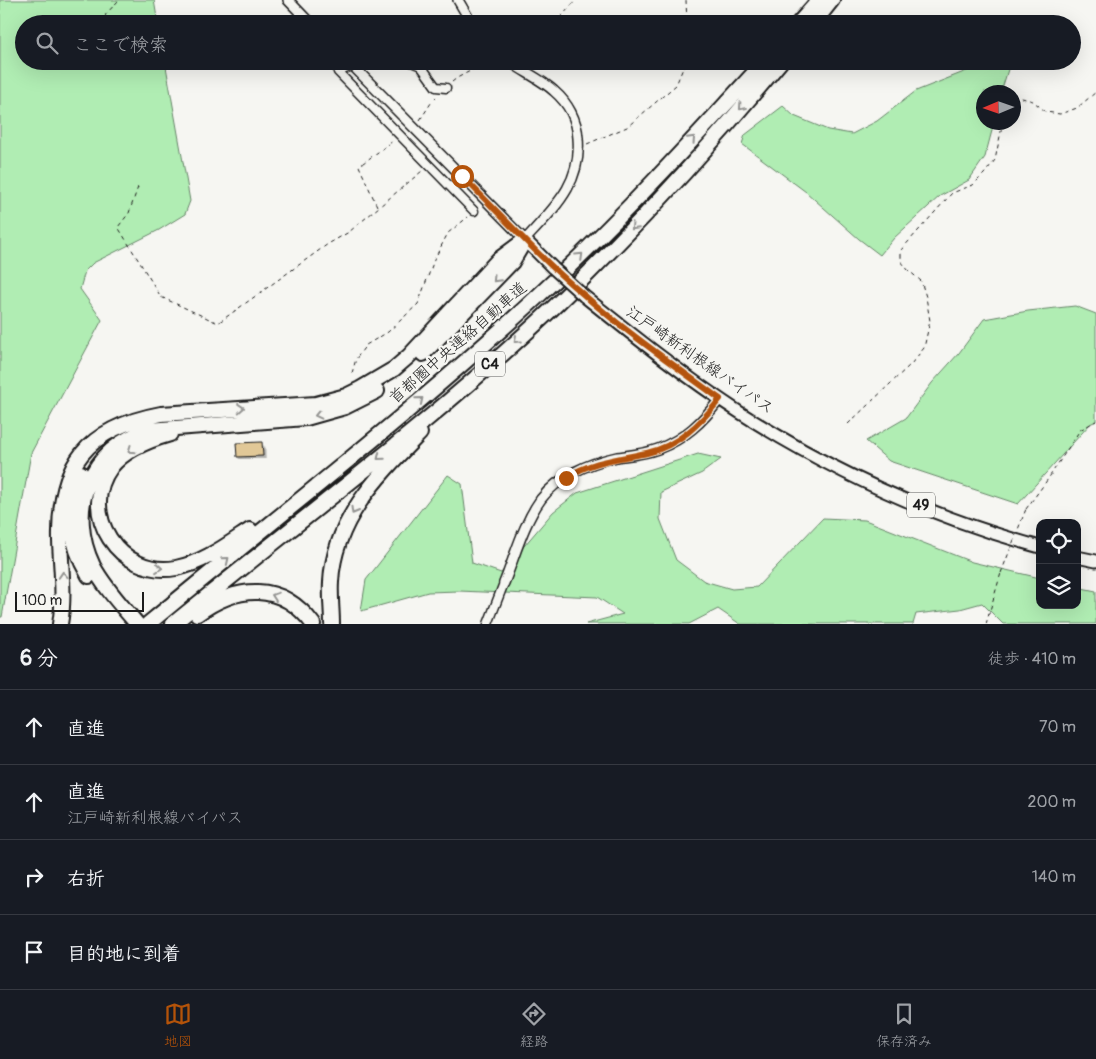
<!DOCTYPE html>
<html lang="ja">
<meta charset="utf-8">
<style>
:root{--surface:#171b24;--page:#20242c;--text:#f1f3f6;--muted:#9ea1a6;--line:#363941;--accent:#b45309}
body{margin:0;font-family:Pangolin,"Klee One",sans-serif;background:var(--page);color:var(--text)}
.controls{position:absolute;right:15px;bottom:15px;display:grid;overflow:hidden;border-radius:10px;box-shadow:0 5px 20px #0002}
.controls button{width:45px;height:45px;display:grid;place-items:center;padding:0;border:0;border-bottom:1px solid var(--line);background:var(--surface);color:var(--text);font:25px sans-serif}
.compass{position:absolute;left:976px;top:85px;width:45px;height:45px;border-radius:50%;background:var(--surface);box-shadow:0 5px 20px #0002;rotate:268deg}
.scale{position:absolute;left:15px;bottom:12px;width:129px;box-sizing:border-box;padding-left:5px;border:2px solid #1c1c1c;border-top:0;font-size:14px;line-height:18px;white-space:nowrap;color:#1c1c1c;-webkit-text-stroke:4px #f6f6f2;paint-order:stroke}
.stop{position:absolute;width:15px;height:15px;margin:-11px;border:4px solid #b45309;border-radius:50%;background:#fff}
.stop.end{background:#b45309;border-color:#fff;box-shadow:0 1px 5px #0008}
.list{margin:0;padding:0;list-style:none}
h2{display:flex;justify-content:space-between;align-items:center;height:65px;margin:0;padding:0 20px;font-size:21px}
h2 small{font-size:16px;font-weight:400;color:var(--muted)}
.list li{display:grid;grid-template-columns:32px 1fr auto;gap:15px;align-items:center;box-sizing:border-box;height:75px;padding:0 20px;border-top:1px solid var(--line)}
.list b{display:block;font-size:19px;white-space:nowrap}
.list p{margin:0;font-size:16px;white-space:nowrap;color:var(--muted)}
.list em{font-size:16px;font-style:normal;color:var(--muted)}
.icon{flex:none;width:28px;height:28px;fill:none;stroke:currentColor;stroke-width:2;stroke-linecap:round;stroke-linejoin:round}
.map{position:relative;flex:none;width:1096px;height:624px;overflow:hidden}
.search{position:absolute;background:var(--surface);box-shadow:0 5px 20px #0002;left:15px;right:15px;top:15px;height:55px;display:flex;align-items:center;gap:12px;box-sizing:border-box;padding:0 18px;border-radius:28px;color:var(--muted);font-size:19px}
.sheet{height:365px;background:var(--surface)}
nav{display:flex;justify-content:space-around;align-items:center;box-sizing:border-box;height:70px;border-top:1px solid var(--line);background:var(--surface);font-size:14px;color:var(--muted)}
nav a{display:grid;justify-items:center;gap:2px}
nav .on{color:var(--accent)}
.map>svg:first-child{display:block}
</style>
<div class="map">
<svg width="1096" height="624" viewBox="0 0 1096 624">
<defs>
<filter id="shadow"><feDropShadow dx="2.5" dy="4.5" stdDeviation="0" flood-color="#0004"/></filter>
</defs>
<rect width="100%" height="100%" fill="#f6f6f2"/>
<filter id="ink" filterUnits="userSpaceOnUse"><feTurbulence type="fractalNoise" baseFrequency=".02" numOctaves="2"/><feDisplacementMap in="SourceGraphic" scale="10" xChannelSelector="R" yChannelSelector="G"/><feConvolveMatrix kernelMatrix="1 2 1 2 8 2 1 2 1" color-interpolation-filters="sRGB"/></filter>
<g filter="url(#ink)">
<!-- green -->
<path fill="#b0edb3" stroke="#668468" d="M0,0H154L158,24H24V61H165L190,201L185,214L159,230L93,263L85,271L80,289L102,320L31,453L2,617H0Z
M986,61H1010V63L1001,92H984V122L994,123L985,157L969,180L940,196L894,238L880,255L859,239L806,192L742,144L745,135L783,106L794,116L828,130L852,134L877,121L916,91L974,68Z
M1075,306L1096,314V421L1090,424L1018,504L889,461L866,441L906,418L932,383L959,353L984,319L1028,311Z
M698,454L721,459L702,473L661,492L660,519L676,560L704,581L732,589L757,587L823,518L865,520L972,562L1040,578V605H1077V587L1096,591V624H1003L982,603L960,609L916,614L913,624H740L718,609L689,624H586L623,614L597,597L459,591L428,592L361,611L366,580L448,475L462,484L472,563L501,573L553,512L577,493Z"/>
<!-- building -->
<path fill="#e1c897" stroke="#1c1c1c" filter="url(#shadow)" d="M262,442L263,456L237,457L236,443Z"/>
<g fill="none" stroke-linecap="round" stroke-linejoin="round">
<defs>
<path id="minor" d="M363,61L338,72L474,211
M409,61L421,66L436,87L446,88
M488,624L504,583"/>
<path id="tertiary" d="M288,0L311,24
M458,0L472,24
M348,61L525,240C554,208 582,184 578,138C577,120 568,103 554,91C541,79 524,72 509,61
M504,583C515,556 523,524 541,499C559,476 589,463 617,457C631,455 645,454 658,449C685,439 703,421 720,399"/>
<path id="primary" d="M525,240L553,268
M584,296C634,336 685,377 739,412C831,471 934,518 1040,547
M1077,557L1096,561"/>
<path id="motorway" d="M798,24L819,0
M813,24L832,0
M423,354L512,262L522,245
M170,434C149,440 125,449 111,467C77,513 120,578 176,568C203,563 227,545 250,530
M81,473C64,508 70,544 89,576
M197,614C237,585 281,581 313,624
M60,624C65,596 61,569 60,541C58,464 87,428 161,414L316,404L346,396L360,389L394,369L409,356L498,260L525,240
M137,624C122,606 104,587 93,566C66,510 88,447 150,430L306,418L345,407L377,391
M148,624C278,516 413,412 537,297C617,223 691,142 765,61
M173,624C301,519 435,420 555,306C635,229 710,147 781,61
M332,624C332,610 330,596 331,582C334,519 379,475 420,433"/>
</defs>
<!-- minor casing -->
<use href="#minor" stroke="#1c1c1c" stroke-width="11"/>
<!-- tertiary casing -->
<use href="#tertiary" stroke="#1c1c1c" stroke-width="12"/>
<!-- primary casing -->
<use href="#primary" stroke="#1c1c1c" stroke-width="15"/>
<!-- motorway casing -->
<use href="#motorway" stroke="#1c1c1c" stroke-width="18"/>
<!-- path -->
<path stroke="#1c1c1c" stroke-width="1" stroke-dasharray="4 4" stroke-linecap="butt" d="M686,0L687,24
M103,24L106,14L119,0
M555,24L576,0
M452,82L457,78L489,61
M1014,101L1022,98L1033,101L1046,112L1060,114L1077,108L1096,92
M420,120L433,100L438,95
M587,144L627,127L676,85L686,61
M138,187L129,213L118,227L161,297L218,323L328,244L349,232L422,171
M377,206L359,166L393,141
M352,373L356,359L366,345L388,332L418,304L434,260L448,233L468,217
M848,424L911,364L924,348L930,321L926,297L921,281L908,270L901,261V250L952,193L973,185L984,174L995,160L1003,122
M1026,509L1048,479L1080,430L1096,421
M986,624L1001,573"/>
<!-- minor -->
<use href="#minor" stroke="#f6f6f2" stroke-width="8"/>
<!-- tertiary -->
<use href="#tertiary" stroke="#f6f6f2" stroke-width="9"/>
<!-- primary -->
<use href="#primary" stroke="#f6f6f2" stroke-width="11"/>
<!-- motorway -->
<use href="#motorway" stroke="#f6f6f2" stroke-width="14"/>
<defs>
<path id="primary-bridge" d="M553,268L584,296"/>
</defs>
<!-- primary-bridge casing -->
<use href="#primary-bridge" stroke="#1c1c1c" stroke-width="15" stroke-linecap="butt"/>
<!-- path-bridge -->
<path stroke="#1c1c1c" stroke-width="1" stroke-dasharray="4 4" stroke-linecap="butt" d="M1001,573L1026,509"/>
<!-- primary-bridge -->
<use href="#primary-bridge" stroke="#f6f6f2" stroke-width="11"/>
</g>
<!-- one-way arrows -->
<defs><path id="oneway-chevron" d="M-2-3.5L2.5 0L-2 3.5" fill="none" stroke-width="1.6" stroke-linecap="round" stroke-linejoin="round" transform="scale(1.25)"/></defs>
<g stroke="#949492">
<use href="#oneway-chevron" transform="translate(742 107) rotate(131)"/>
<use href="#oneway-chevron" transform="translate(692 139) rotate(-47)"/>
<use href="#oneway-chevron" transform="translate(634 227) rotate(134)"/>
<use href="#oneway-chevron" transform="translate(580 256) rotate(-44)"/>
<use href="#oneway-chevron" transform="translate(496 279) rotate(134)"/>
<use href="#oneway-chevron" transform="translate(517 340) rotate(138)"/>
<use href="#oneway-chevron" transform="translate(420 400) rotate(-40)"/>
<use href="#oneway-chevron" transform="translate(241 408) rotate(-4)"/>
<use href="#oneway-chevron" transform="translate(318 415) rotate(167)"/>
<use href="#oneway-chevron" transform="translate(131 450) rotate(145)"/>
<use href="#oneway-chevron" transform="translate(380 457) rotate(141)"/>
<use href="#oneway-chevron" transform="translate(354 511) rotate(120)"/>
<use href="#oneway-chevron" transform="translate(226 560) rotate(-39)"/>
<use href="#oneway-chevron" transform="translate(159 568) rotate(5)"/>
<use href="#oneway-chevron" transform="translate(63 575) rotate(-94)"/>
<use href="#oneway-chevron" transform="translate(275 596) rotate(-161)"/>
</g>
</g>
<g fill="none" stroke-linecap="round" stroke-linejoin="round" filter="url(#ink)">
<!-- route -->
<path stroke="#b45309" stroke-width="6" d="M462,176C502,216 541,259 584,295C627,333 674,365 720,399C701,423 678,446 647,453C618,459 591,461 566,478"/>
</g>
<g text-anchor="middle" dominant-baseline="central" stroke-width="4.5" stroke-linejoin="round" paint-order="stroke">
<!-- shield labels -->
<g fill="#f6f6f2" stroke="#5d5d5c" stroke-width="1">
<rect x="475" y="351.5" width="30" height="25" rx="4"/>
<rect x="907" y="492.5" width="28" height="25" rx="4"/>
</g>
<g font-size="15" font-weight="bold" fill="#1c1c1c">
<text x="490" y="364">C4</text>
<text x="921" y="505">49</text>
</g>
<!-- street labels -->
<g font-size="16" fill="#1c1c1c" stroke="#f6f6f2">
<text transform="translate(458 343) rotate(-41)">首都圏中央連絡自動車道</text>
<text transform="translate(700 360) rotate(35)">江戸崎新利根線バイパス</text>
</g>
</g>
</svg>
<div class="controls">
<button><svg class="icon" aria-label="locate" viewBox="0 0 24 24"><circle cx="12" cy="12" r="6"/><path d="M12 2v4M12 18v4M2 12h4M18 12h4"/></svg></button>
<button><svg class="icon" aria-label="layers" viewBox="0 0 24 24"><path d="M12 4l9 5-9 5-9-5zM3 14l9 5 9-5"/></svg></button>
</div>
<svg class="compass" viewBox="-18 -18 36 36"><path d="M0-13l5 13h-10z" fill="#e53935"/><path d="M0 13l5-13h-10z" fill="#9ea1a6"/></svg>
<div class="scale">100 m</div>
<div class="stop" style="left:462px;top:176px"></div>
<div class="stop end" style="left:566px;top:478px"></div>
<div class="search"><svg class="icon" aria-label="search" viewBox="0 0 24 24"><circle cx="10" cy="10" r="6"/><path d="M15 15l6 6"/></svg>ここで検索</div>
</div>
<section class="sheet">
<h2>6 分<small>徒歩 · 410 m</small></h2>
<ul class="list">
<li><svg class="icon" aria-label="ahead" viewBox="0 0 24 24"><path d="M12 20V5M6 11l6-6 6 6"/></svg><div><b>直進</b></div><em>70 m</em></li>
<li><svg class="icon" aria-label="ahead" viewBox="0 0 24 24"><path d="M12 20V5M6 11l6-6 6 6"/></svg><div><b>直進</b><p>江戸崎新利根線バイパス</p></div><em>200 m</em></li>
<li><svg class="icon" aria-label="right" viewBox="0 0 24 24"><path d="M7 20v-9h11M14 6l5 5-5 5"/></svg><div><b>右折</b></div><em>140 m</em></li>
<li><svg class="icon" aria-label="arrive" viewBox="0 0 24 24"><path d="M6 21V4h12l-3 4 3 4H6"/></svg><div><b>目的地に到着</b></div></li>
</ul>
</section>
<nav>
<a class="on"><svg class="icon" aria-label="map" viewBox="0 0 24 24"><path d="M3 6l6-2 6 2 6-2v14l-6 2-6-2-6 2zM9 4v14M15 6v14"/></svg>地図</a>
<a><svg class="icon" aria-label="directions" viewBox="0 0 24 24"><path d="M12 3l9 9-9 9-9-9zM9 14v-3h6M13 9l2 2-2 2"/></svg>経路</a>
<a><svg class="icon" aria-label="saved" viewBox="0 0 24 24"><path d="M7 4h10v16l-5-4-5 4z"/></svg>保存済み</a>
</nav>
